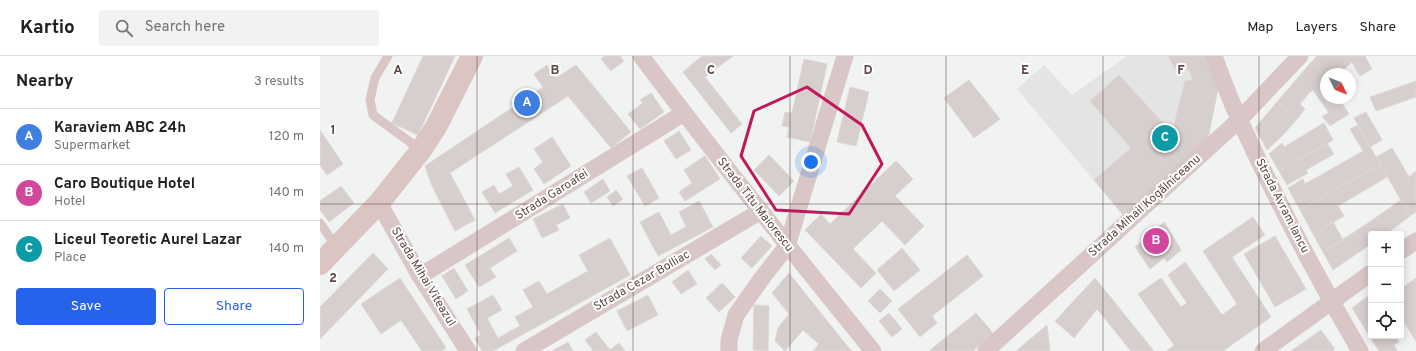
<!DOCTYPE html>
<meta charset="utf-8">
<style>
:root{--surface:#fff;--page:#f2f2f2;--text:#202124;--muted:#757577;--line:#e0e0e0;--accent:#2563eb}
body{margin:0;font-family:Overpass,sans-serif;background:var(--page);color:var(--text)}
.controls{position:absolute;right:12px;bottom:12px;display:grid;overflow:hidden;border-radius:4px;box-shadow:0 2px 10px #0003}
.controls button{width:36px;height:36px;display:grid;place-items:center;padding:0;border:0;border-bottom:1px solid var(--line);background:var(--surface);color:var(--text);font:20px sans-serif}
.compass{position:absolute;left:1000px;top:12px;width:36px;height:36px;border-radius:50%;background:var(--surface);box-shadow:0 2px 10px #0003;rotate:133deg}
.you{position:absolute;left:491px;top:106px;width:14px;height:14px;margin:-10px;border:3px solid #fff;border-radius:50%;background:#1a73e8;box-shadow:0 0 0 6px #1a73e833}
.badge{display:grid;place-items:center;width:26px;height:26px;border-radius:50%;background:var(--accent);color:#fff;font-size:13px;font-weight:700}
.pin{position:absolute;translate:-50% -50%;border:2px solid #fff;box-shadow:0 1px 4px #0006}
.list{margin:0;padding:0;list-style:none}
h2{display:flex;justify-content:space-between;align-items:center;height:52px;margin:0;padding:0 16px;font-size:17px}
h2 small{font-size:13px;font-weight:400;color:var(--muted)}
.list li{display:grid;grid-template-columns:26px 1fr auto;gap:12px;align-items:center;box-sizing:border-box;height:56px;padding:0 16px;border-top:1px solid var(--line)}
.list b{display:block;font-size:15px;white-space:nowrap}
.list p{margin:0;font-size:13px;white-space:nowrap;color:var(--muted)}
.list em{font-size:13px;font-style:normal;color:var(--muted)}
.actions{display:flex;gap:8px;padding:12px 16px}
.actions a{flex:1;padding:9px 0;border:1px solid var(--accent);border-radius:4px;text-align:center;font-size:14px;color:var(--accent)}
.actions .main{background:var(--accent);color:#fff}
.icon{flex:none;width:22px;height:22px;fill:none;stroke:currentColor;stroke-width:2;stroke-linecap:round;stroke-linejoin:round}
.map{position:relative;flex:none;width:1096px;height:295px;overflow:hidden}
header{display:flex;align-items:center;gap:24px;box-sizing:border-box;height:56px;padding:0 20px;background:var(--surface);border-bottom:1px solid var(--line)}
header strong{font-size:19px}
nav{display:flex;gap:22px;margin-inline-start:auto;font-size:14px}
.search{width:280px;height:36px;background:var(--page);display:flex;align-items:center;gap:10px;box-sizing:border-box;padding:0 14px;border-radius:4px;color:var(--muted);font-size:15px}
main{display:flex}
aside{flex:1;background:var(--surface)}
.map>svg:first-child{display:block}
</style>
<header>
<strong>Kartio</strong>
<div class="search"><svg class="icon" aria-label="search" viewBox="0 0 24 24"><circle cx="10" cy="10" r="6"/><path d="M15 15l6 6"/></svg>Search here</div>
<nav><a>Map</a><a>Layers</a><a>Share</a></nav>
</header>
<main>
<aside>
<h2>Nearby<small>3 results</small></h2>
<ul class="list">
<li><span class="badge" style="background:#3f7fe0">A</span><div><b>Karaviem ABC 24h</b><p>Supermarket</p></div><em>120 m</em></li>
<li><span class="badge" style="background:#d1479c">B</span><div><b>Caro Boutique Hotel</b><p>Hotel</p></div><em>140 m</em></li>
<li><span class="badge" style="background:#0f9aa8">C</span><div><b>Liceul Teoretic Aurel Lazar</b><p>Place</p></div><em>140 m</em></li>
</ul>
<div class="actions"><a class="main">Save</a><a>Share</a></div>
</aside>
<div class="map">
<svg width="1096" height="295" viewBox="0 0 1096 295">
<rect width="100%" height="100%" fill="#f1f3f2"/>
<!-- education -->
<path fill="#e3e4e3" d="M807,0H887L899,28L887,88L804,160L697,33L724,9L752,39Z"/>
<!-- building -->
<path fill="#d6cfcd" stroke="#ddd7d5" d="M103,0H135L98,79L72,67Z
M284,0H300L304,5L291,15L281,3Z
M382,0H413L385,21L422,68L411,77L363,16Z
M848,0H887L899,28L887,88L804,160L774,124L811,92L770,45L799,19L852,77L865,25L873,24L869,15L864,8L855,13Z
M997,0H1045L1052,13L1040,20L1032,6L1021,16L1018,13L1014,18H1006V24L993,4Z
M484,3L507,8L490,86L467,81L469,71L462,70L465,56L472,57Z
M993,4L1006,24V42H1019L1029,58L1010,70L1002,60L1009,57L993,34L990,36L980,48L985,53L977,63L957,46Z
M227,9L236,22L256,9L311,76L291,92L248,40L130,117L155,164L135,175L112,130L105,110L223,31L214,18Z
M649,24L680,63L654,82L624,42Z
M1096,25V41L1056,55L1050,41Z
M530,31L549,36L536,90L517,86Z
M331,37L344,56L320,73L308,58L323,47L320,44Z
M957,46L977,63L964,78L947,94L935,72Z
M1046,56L1062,84L1050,91L1034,62Z
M1004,67L1013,84L959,115L949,98L962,87L964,91Z
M1038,69L1060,108L980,154L968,132L983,123L985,128L1043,95L1030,73Z
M0,74L23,108L7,119L0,109Z
M359,75L371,94L356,103L344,85Z
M232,81L251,110L224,128L214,113L223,106L214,93Z
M1007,87L1014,98L986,114L988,117L967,129L959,115Z
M1072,92L1089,121L1096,115V156L1090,160L1056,101Z
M449,99L474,125L459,140L434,114Z
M385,100L400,123L365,145L359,136L372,127L364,114Z
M576,105L593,123L575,140L604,170L585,189L562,165L533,193L556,217L541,232L485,174L501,158L510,168Z
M1060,108L1067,121L1018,150L1024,160L993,178L980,154Z
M199,111L213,134L175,157L162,136L174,129L179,138L193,130L186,118Z
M322,112L339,142L325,150L307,120Z
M283,123L290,135L271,147L264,136Z
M21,130L34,147L9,166L0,154V145Z
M296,134L303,143L293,150L287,141Z
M1081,144L1090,160L1066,178H1051L1045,169Z
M379,145L393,171L338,200L320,166L339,156L351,179L366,171L359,156Z
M243,148L250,162L236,169L239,174L222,182L213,163Z
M933,161L945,179L912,201L951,261L903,295H847L854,289L818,238L841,222L861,251L867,247L848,219L865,206L902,259L917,248L883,195Z
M844,166L861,194L847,206L844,202L830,213L815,191Z
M1013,166L1023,184L1003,196L993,178Z
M1045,169L1051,178V188L1013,214L1003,196Z
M441,180L452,190L432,212L421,202Z
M955,180L986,233L955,251L924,198Z
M189,182L197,195L170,212L176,221L159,231L145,209Z
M290,182L310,219L173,295H162L155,282L161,279L147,253L173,239L182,254L167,262L178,282L200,270L195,261L213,251L203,234L219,225L227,238L268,215L259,199Z
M582,192L600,214L574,235L557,214Z
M53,197L68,213L0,283V251Z
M391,198L401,209L395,214L385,203Z
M647,199L663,220L612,260L617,267L600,281L578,253Z
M134,212L148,235L136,243L122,220Z
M368,214L377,228L361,238L352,226Z
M469,217L528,291L532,295H493L499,288L483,274L465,295L455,285L458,272L469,258L452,237Z
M80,222L126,292L121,295H102L81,264L61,278L41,248Z
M775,222L834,295H811L777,253L754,282L735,265Z
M1096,222V285L1081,261V233Z
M402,227L415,241L399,256L386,242Z
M560,233L572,245L560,257L548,245Z
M1051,238V280H1075L1079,286L1074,289L1077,295H1059L1032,252Z
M328,239L338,259L307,275L297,255Z
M434,249L449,250L448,295L433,294Z
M569,257L582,273L572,281L559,265Z
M656,257L674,278L653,295H609Z
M727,269L730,295H696Z
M1001,274L1015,293L1012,295H971Z
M276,276L290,294L299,287L305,295H271L273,294L265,284Z
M248,286L253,295H232Z"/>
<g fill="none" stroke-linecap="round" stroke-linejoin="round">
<!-- lane -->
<path stroke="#d9c7c7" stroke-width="9" d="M68,0L55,22L50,44L53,59L101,94
M0,167L16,190"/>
<!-- street -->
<path stroke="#d9c7c7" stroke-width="17" d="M321,0C396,100 474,198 553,295
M894,0C902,22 910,44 920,65C956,143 996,220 1040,295
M59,147L100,220L148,295
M1081,195L1096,185
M100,220L364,57
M204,295L441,155
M409,295V284L416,259L442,222L467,190L525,0
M666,295L919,64L980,0
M943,295L1051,217"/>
<!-- secondary -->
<path stroke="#dac5c3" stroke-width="22" d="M0,208L59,147L101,94L116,71L152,0"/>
</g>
<!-- marked area -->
<path fill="none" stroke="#c2185b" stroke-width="3" stroke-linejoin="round" d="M487,31L542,69L562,108L529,158L456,154L421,100L434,55Z"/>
<!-- grid -->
<path fill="none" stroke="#604848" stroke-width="1" stroke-opacity="0.55" d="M157,0V295M313,0V295M470,0V295M626,0V295M783,0V295M939,0V295M0,148H1096"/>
<g text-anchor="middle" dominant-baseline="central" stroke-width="4" stroke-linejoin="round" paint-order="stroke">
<!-- street labels -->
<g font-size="12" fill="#604848" stroke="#fff">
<text transform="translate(232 139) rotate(-32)">Strada Garoafei</text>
<text transform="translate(435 149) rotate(52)">Strada Titu Maiorescu</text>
<text transform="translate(825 150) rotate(-42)">Strada Mihail Kogălniceanu</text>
<text transform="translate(962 150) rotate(63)">Strada Avram Iancu</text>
<text transform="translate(103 221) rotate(59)">Strada Mihai Viteazul</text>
<text transform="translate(322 225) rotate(-30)">Strada Cezar Bolliac</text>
</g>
</g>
<g font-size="13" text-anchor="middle" font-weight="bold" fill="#604848" stroke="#fff" stroke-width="4" stroke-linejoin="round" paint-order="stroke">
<text x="78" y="18">A</text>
<text x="235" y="18">B</text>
<text x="391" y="18">C</text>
<text x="548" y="18">D</text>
<text x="705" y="18">E</text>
<text x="861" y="18">F</text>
<text x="13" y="78">1</text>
<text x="13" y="226">2</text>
</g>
</svg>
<div class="controls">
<button>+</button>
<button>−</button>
<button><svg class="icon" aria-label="locate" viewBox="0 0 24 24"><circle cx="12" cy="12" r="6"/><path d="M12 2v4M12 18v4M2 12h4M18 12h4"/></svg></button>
</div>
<svg class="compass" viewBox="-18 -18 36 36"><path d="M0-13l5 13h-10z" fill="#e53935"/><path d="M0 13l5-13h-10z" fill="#757577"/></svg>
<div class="you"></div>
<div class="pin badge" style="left:207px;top:47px;background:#3f7fe0">A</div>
<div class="pin badge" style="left:836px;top:185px;background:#d1479c">B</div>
<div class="pin badge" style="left:845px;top:82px;background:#0f9aa8">C</div>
</div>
</main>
